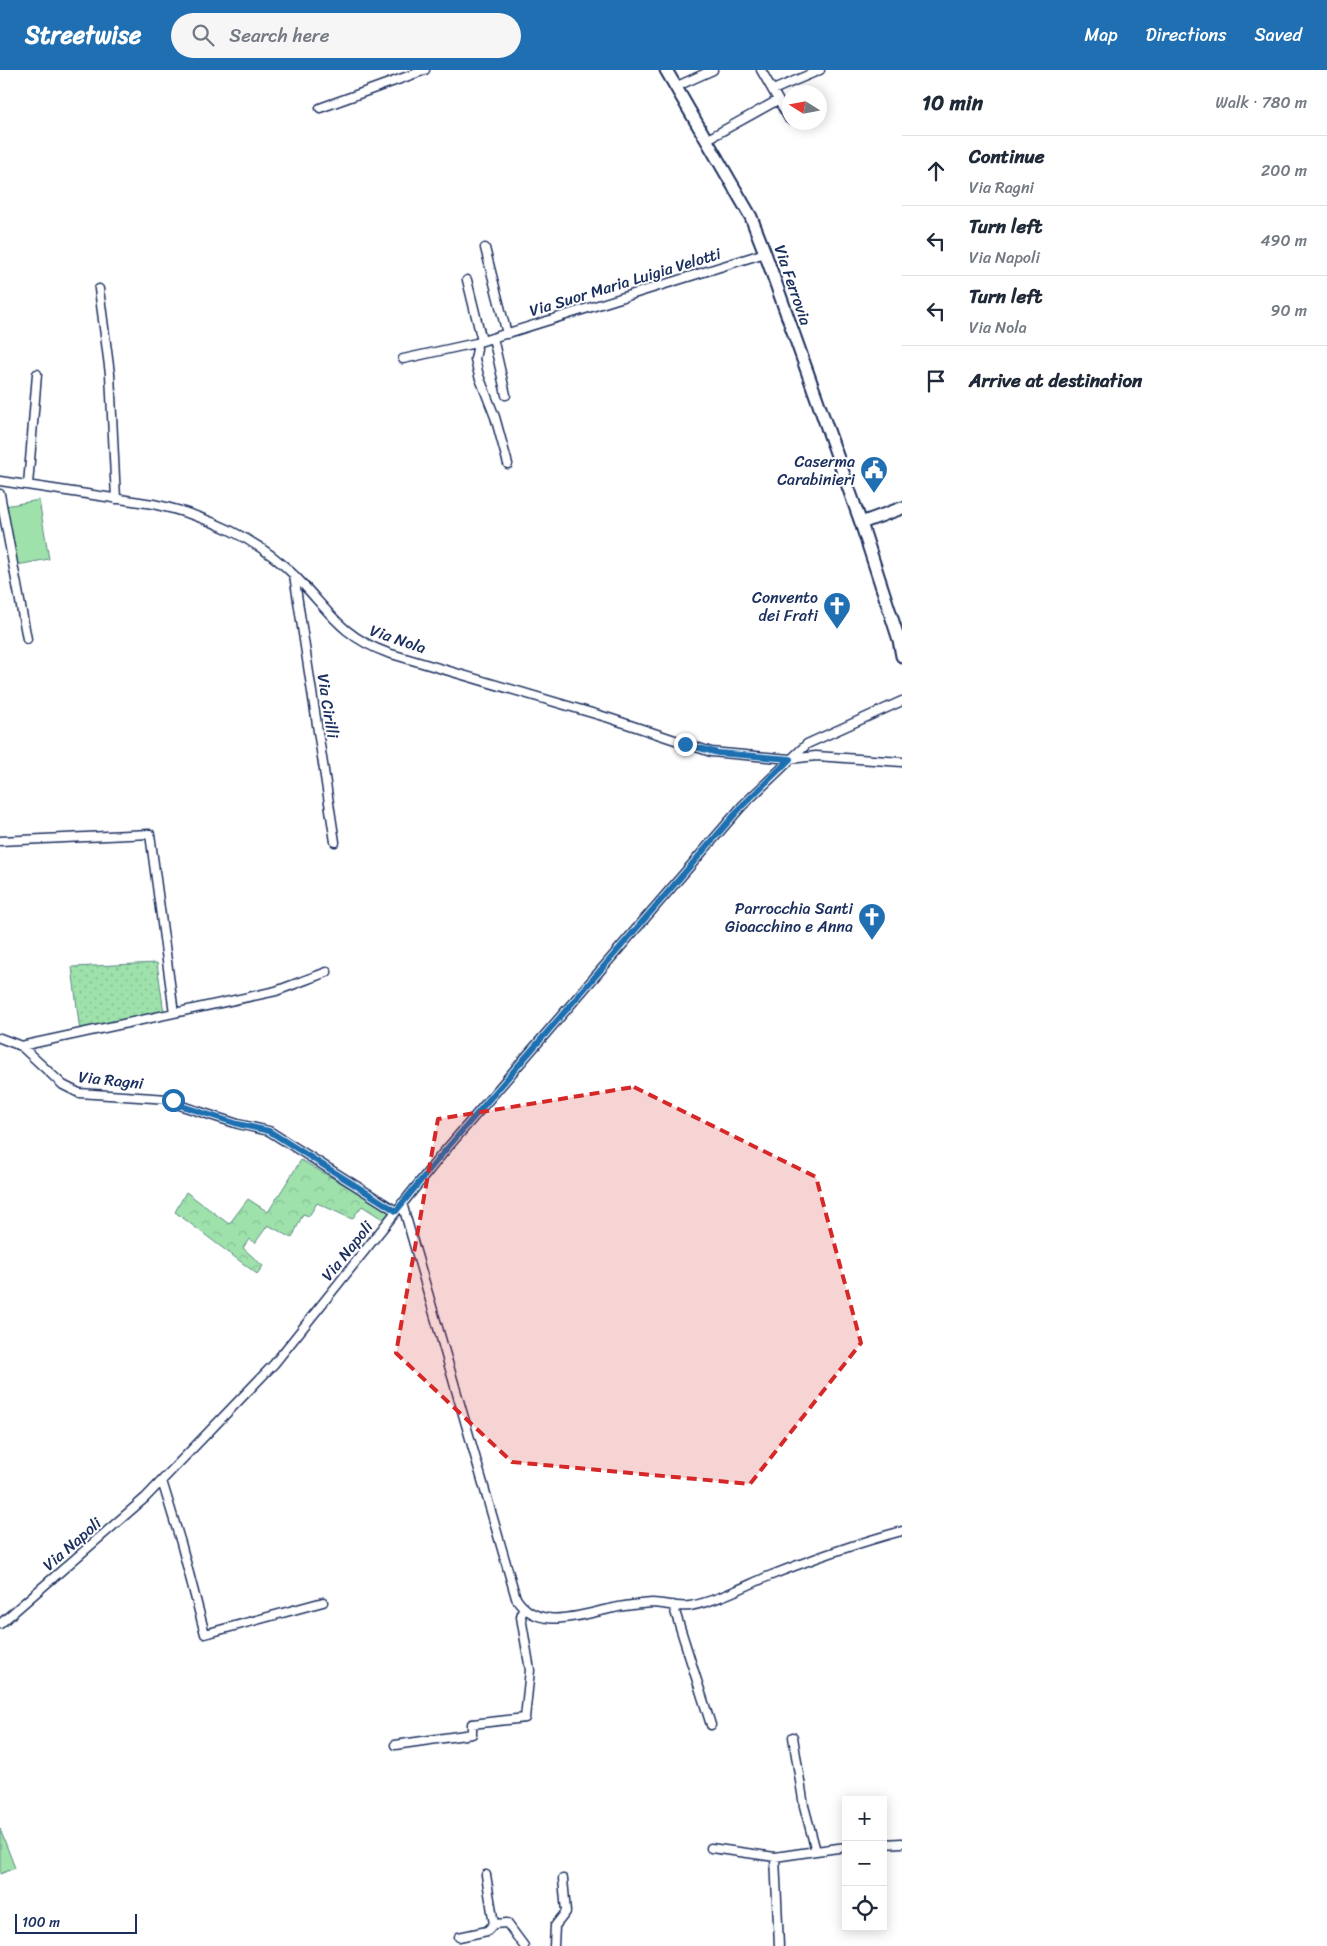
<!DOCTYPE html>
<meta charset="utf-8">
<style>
:root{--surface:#fff;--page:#f6f6f7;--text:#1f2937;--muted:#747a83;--line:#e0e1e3;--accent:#1f6fb2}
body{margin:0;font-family:Sriracha,sans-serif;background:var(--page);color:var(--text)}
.controls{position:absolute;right:15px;bottom:15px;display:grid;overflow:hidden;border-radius:0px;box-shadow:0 2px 12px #0003}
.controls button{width:45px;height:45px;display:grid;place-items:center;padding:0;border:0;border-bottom:1px solid var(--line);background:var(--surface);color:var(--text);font:25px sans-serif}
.compass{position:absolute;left:782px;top:15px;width:45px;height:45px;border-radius:50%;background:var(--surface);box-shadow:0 2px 12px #0003;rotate:281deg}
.scale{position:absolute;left:15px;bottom:12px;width:122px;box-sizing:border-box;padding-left:5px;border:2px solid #1b2f5e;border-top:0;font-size:14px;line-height:18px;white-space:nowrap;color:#1b2f5e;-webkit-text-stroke:4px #fff;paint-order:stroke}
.stop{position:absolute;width:15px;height:15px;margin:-11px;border:4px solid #1f6fb2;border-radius:50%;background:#fff}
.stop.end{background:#1f6fb2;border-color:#fff;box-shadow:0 1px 5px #0008}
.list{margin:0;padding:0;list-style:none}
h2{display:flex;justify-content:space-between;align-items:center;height:65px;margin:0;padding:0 20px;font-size:21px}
h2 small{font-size:16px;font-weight:400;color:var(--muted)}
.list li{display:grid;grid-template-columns:32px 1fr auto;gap:15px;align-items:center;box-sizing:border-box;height:70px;padding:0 20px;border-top:1px solid var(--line)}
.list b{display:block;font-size:19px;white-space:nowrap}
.list p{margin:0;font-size:16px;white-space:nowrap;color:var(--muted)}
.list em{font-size:16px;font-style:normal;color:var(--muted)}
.icon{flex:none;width:28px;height:28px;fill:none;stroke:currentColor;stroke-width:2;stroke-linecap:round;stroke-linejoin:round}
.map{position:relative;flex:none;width:902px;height:1876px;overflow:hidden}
header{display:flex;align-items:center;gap:30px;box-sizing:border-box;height:70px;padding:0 25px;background:var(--accent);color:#fff}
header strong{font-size:24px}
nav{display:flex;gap:28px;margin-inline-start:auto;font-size:18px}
.search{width:350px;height:45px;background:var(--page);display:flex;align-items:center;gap:12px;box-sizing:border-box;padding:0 18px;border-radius:28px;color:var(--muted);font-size:19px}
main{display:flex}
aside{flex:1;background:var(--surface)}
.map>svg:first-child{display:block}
</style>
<header>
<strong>Streetwise</strong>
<div class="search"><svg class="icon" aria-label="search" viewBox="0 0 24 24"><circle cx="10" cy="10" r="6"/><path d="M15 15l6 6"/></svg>Search here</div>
<nav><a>Map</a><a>Directions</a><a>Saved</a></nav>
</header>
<main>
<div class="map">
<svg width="902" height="1876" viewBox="0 0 902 1876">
<defs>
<pattern id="grass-dots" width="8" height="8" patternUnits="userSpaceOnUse" patternTransform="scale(1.25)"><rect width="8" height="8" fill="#9ee1ab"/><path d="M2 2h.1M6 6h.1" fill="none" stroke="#88c196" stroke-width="1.8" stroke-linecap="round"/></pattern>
<pattern id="forest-crowns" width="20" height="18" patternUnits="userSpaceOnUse" patternTransform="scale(1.25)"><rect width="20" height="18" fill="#9ee1ab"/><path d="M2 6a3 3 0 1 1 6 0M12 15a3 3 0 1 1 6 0" fill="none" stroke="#88c196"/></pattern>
</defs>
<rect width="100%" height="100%" fill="#fff"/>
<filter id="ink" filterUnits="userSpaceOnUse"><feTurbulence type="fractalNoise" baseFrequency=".02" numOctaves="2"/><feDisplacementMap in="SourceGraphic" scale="10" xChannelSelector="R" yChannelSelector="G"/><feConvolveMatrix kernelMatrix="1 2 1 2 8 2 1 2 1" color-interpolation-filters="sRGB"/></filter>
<g filter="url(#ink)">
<!-- grass -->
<path fill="url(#grass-dots)" stroke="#5c8884" d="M157,893L164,943L80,962L72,897Z"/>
<!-- forest -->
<path fill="url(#forest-crowns)" stroke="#5c8884" d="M301,1090L392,1142L384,1150L362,1136L352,1149L317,1133L309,1146L303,1144L292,1168L268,1155L255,1173L249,1169L243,1178L263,1196L257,1204L175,1142L186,1122L229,1154L248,1129L268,1142Z"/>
<!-- garden -->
<path fill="#9ee1ab" stroke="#5c8884" d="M39,430L49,489L17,495L5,436Z
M0,1759L15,1798L0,1804Z"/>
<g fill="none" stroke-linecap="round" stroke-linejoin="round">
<defs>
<path id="street" d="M761,0L789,49
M675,17L713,0
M773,20L820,0
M320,38L425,0
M706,70L778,30
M485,178L507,264
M467,210L482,271
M99,219L110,304L116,429
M493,268L506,325
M403,289L476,273
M508,394L495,347L479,306L475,289L477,279L476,273L765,183
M0,411L153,434C205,445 257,468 295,506C329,540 340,566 388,583L609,648L711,682L790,689L816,686L902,692
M28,415L37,304
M0,424L27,569
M294,505L335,772
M0,771L150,764L174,943
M0,968L21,976L276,921L327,902
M21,976L63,1015L79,1023L168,1029L182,1036L238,1054L269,1061L396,1141
M402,1133L516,1528C538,1563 582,1544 614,1538C626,1535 640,1534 652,1533C664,1533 678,1538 690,1536C717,1531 743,1517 769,1506C812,1489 857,1473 902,1461
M162,1411L181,1473L205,1564L323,1532
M673,1535L711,1655
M0,1554L145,1428L274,1294L443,1083L742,736L807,674L902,631
M395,1675L472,1664V1654L525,1648L530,1600L521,1547L523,1538
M883,1774L902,1773
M711,1778L775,1787L816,1781L804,1736L793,1667
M816,1781L846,1777
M775,1787L779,1876
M486,1805L494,1854L507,1853L524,1876
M459,1867L487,1861L494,1854
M554,1876L555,1856L566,1842L563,1809"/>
<path id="secondary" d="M666,0L751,147L765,183L861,453L899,570L902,586
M861,453L902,438"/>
</defs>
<!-- street casing -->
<use href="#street" stroke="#1b2f5e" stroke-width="11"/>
<!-- secondary casing -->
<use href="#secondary" stroke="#1b2f5e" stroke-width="15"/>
<!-- street -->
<use href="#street" stroke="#fff" stroke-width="8"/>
<!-- secondary -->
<use href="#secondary" stroke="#fff" stroke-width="11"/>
</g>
</g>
<g fill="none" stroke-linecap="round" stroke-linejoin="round" filter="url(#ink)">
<!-- route -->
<path stroke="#1f6fb2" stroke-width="6" d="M173,1030L182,1036L238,1054L269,1061L396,1141L443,1083L742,736L790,689L718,683L685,674"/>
</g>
<!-- marked area -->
<path fill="#d62828" fill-opacity="0.2" stroke="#d62828" stroke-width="4" stroke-dasharray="10 6" stroke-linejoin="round" d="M634,1017L816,1107L861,1273L750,1414L512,1392L396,1283L438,1049Z"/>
<!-- icons -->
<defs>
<symbol id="civic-pin" viewBox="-11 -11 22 30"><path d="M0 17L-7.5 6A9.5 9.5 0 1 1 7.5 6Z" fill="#1f6fb2" stroke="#fff"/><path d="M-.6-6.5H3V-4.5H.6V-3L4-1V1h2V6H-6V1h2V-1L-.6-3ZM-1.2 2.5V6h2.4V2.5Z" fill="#fff"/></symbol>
<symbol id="church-pin" viewBox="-11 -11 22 30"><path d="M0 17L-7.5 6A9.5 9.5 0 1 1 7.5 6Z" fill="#1f6fb2" stroke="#fff"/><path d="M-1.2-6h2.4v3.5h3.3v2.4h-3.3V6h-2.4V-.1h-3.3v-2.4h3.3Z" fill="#fff"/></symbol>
</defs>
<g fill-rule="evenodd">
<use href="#civic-pin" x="858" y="384" width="32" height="43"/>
<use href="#church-pin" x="821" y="520" width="32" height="43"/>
<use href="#church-pin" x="856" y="831" width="32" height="43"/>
</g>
<g text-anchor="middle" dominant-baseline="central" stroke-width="4" stroke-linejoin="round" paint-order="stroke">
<!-- street labels -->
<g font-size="16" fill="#1b2f5e" stroke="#fff">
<text transform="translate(625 212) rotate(-17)">Via Suor Maria Luigia Velotti</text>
<text transform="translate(793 215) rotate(71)">Via Ferrovia</text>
<text transform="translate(398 569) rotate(19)">Via Nola</text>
<text transform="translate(328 636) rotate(81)">Via Cirilli</text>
<text transform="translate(111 1010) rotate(6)">Via Ragni</text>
<text transform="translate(347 1181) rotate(-51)">Via Napoli</text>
<text transform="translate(72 1474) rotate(-41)">Via Napoli</text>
</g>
<!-- poi labels -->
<g font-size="16" fill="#1b2f5e" stroke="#fff" text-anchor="end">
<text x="855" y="391">Caserma<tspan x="855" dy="18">Carabinieri</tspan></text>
<text x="818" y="527">Convento<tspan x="818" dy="18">dei Frati</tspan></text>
<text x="853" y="838">Parrocchia Santi<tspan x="853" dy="18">Gioacchino e Anna</tspan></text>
</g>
</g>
</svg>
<div class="controls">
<button>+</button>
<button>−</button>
<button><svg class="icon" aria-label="locate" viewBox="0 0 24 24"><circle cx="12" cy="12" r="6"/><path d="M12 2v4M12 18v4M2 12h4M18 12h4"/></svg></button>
</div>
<svg class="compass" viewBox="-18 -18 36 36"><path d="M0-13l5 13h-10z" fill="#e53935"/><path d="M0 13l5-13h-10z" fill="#747a83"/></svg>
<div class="scale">100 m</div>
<div class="stop" style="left:173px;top:1030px"></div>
<div class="stop end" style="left:685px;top:674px"></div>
</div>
<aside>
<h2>10 min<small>Walk · 780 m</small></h2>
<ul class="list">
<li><svg class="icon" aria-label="ahead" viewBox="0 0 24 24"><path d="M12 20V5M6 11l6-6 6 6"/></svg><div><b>Continue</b><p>Via Ragni</p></div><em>200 m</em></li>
<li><svg class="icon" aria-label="left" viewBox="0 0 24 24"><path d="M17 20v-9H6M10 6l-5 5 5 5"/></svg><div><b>Turn left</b><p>Via Napoli</p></div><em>490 m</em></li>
<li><svg class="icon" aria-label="left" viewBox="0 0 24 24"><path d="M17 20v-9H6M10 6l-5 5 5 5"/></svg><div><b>Turn left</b><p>Via Nola</p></div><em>90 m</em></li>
<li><svg class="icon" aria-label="arrive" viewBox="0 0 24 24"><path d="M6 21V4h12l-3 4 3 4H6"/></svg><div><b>Arrive at destination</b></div></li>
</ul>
</aside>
</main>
